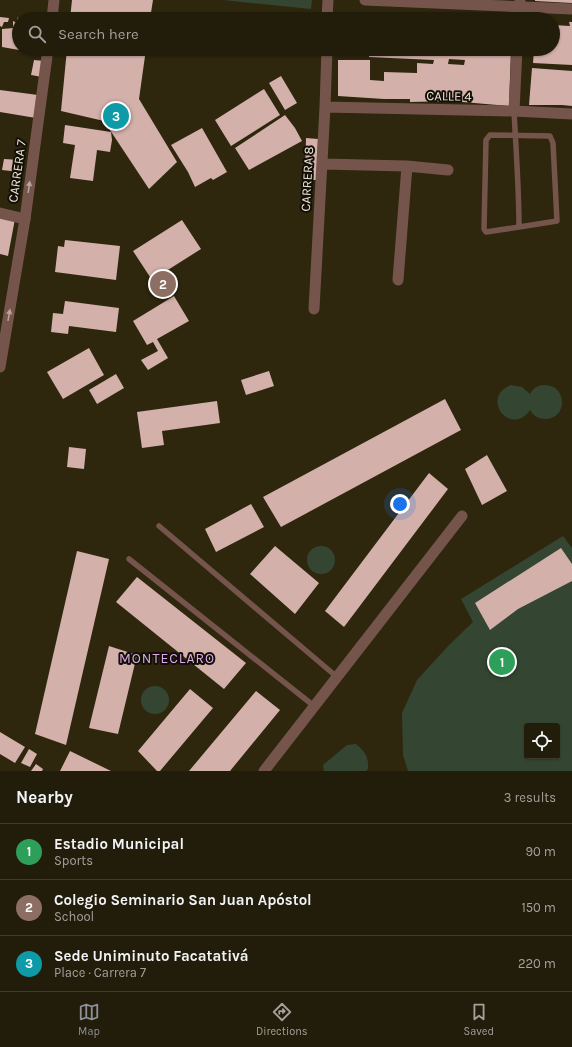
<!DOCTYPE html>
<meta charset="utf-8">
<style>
:root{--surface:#221c0a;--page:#2a2513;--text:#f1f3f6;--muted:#a2a19c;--line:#3f3a2b;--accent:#8c9099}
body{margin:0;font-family:Karla,sans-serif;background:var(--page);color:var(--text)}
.controls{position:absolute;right:12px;bottom:12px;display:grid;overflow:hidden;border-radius:4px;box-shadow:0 1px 3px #0004}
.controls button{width:36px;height:36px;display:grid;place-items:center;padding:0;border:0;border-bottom:1px solid var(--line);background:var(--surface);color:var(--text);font:20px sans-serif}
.you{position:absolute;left:400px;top:504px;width:14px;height:14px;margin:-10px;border:3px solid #fff;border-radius:50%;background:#1a73e8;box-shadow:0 0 0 6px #1a73e833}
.badge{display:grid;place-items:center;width:26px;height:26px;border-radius:50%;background:var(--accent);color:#fff;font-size:13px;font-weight:700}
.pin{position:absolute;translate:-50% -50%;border:2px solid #fff;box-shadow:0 1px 4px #0006}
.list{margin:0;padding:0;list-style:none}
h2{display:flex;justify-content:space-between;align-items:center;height:52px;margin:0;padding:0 16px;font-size:17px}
h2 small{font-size:13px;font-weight:400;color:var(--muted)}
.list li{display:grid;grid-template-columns:26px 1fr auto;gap:12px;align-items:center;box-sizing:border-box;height:56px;padding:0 16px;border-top:1px solid var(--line)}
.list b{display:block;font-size:15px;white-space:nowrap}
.list p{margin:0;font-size:13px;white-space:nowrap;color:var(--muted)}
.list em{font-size:13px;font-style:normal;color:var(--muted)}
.icon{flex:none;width:22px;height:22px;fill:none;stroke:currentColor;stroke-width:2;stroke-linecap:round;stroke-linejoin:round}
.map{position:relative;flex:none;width:572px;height:771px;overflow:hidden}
.search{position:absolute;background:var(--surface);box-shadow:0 1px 3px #0004;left:12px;right:12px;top:12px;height:44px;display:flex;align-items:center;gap:10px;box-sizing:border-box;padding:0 14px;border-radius:22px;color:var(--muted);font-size:15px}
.sheet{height:220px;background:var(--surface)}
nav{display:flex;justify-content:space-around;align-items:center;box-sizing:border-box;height:56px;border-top:1px solid var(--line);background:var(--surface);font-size:11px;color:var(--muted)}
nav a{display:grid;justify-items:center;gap:2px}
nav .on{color:var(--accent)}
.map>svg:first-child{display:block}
</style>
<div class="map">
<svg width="572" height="771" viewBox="0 0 572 771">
<rect width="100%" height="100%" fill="#2e260d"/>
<!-- green -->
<path fill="#344632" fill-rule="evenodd" d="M223,0H312L311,9Z
M511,385L522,387L530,394C533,388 538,385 545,385C567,385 568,418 546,419C539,419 533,416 530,410C511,438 479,397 511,385Z
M563,536L572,548V771H408L403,755L402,713L417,680L449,645L473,622L461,599ZM527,726H557V756H527Z
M307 560a14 14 0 1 1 28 0a14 14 0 1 1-28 0Z
M141 700a14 14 0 1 1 28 0a14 14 0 1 1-28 0Z
M356,744C365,751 369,758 368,769L366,771H324L323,765L347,745Z"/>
<!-- building -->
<path fill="#d3b0aa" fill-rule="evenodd" d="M72,0H153L150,19H70Z
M535,0H572V3L535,1Z
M372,15L412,18V19H371Z
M18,16L19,28H13V21L17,23Z
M0,17L9,18L8,22H4L2,27L0,26Z
M569,22H572V65L533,63L534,49H553V25L570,26Z
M13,28L19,29V50L2,47V29Z
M22,49H32V51Z
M67,49H146L139,99L177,162L149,189L104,121L61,111Z
M370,49H511L509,106L451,101L410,102V99H384L338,96V60H370V80L384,81V72L417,73V63L433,64L434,60L369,57ZM449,59L465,60L464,65L448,64Z
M34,60L45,61L42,77L31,75Z
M532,68L572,71V106L562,105H529Z
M281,76L297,103L285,110L269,83Z
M264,89L280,115L231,146L215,120Z
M0,90L38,95L36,118L0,112Z
M285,115L295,128L302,141L249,170L235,148Z
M65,125L111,132L112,140L110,152L97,150L93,181L70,178L75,145L63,143Z
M202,128L227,172L213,180L211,178L195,187L188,172L171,145Z
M306,138L318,139L317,180H305Z
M4,159L20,160V172L2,170Z
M0,215L15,219L8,256L0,254Z
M182,220L201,249L152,280L133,251Z
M65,240L120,246L116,280L55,272L58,246L64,247Z
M174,296L189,321L157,339L168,358L148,370L141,360L158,351L153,342L147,345L133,321Z
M65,301L119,308L116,332L69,326L68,334L51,332L53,313L63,314Z
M89,348L104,375L63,399L47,372Z
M269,371L274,386L246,395L241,380Z
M116,374L124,388L97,404L89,390Z
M445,399L461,430L281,527L263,497Z
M217,401L220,423L162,431L164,445L142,448L137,412Z
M69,447L86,449L84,469L67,467Z
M487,455L507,491L482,505L465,469Z
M429,473L448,489L344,627L325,611Z
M251,504L264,527L216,552L205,529Z
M275,546L319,583L295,614L250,574Z
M561,548L572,564V581L518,609L490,630L475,603Z
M77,551L109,559L66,745L35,734Z
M137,577L246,663L224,689L116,602Z
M109,646L137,655L118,734L89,728Z
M190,689L213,708L160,771H157L138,751Z
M256,691L280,710L230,771H189Z
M0,732L25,747L15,763L0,754Z
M29,749L37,754L30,767L21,763Z
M70,751L111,771H60Z
M36,764L43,769L42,771H31Z"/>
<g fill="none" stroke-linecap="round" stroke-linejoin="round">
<!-- service -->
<path stroke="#75554b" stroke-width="5.5" d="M514,111C516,150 519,189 519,227L486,232L484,229L486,140L490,135L550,136L553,143L557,221L519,227
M159,526L337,677
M129,559L314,706"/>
<!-- minor -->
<path stroke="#75554b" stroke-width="11" d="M365,0L572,9
M327,19L328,0
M519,19L520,1
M325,107L514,111L572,114
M514,111L517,49
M322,164L407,166L398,280
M407,166L448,170
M0,213L25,219
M314,309L325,107L327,49
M264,771L462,516"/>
<!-- tertiary -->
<path stroke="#75554b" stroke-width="11" d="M52,19L54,0
M0,367L25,219L48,49"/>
</g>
<!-- one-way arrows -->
<defs><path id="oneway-solid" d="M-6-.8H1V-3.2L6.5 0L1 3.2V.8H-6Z"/></defs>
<g fill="#b6a598">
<use href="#oneway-solid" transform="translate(29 187) rotate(-82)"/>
<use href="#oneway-solid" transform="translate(9 315) rotate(-80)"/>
</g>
<g text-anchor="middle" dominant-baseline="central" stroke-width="4" stroke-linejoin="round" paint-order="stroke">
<!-- street labels -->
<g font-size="13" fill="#ebe6d7" stroke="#130f06">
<text transform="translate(449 96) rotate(1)">CALLE 4</text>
<text transform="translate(17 171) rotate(-82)">CARRERA 7</text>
<text transform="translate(307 179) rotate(-87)">CARRERA 8</text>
</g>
<!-- neighbourhood labels -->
<g font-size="14" letter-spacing="1" fill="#dbaae7" stroke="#130f06">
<text x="167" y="658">MONTECLARO</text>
</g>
</g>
</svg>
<div class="controls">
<button><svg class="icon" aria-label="locate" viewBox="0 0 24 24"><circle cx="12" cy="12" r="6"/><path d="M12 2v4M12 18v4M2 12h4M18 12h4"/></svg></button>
</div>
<div class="you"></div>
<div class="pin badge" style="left:502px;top:662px;background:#2e9e5b">1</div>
<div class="pin badge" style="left:163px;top:284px;background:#8d6e63">2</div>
<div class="pin badge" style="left:116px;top:116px;background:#0f9aa8">3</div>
<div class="search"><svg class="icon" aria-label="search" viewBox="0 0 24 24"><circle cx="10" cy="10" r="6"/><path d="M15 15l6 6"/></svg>Search here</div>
</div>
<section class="sheet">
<h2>Nearby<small>3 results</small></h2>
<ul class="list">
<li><span class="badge" style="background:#2e9e5b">1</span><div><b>Estadio Municipal</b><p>Sports</p></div><em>90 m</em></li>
<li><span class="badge" style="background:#8d6e63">2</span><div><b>Colegio Seminario San Juan Apóstol</b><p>School</p></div><em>150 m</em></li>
<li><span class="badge" style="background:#0f9aa8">3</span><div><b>Sede Uniminuto Facatativá</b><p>Place · Carrera 7</p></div><em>220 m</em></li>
</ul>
</section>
<nav>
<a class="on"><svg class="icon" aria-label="map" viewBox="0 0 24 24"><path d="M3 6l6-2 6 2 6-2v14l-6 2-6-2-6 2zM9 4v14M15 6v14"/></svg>Map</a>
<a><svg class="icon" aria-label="directions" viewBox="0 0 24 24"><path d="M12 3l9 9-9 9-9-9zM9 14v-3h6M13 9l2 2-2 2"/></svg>Directions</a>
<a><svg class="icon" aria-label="saved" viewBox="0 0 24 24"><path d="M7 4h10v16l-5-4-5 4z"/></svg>Saved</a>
</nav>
